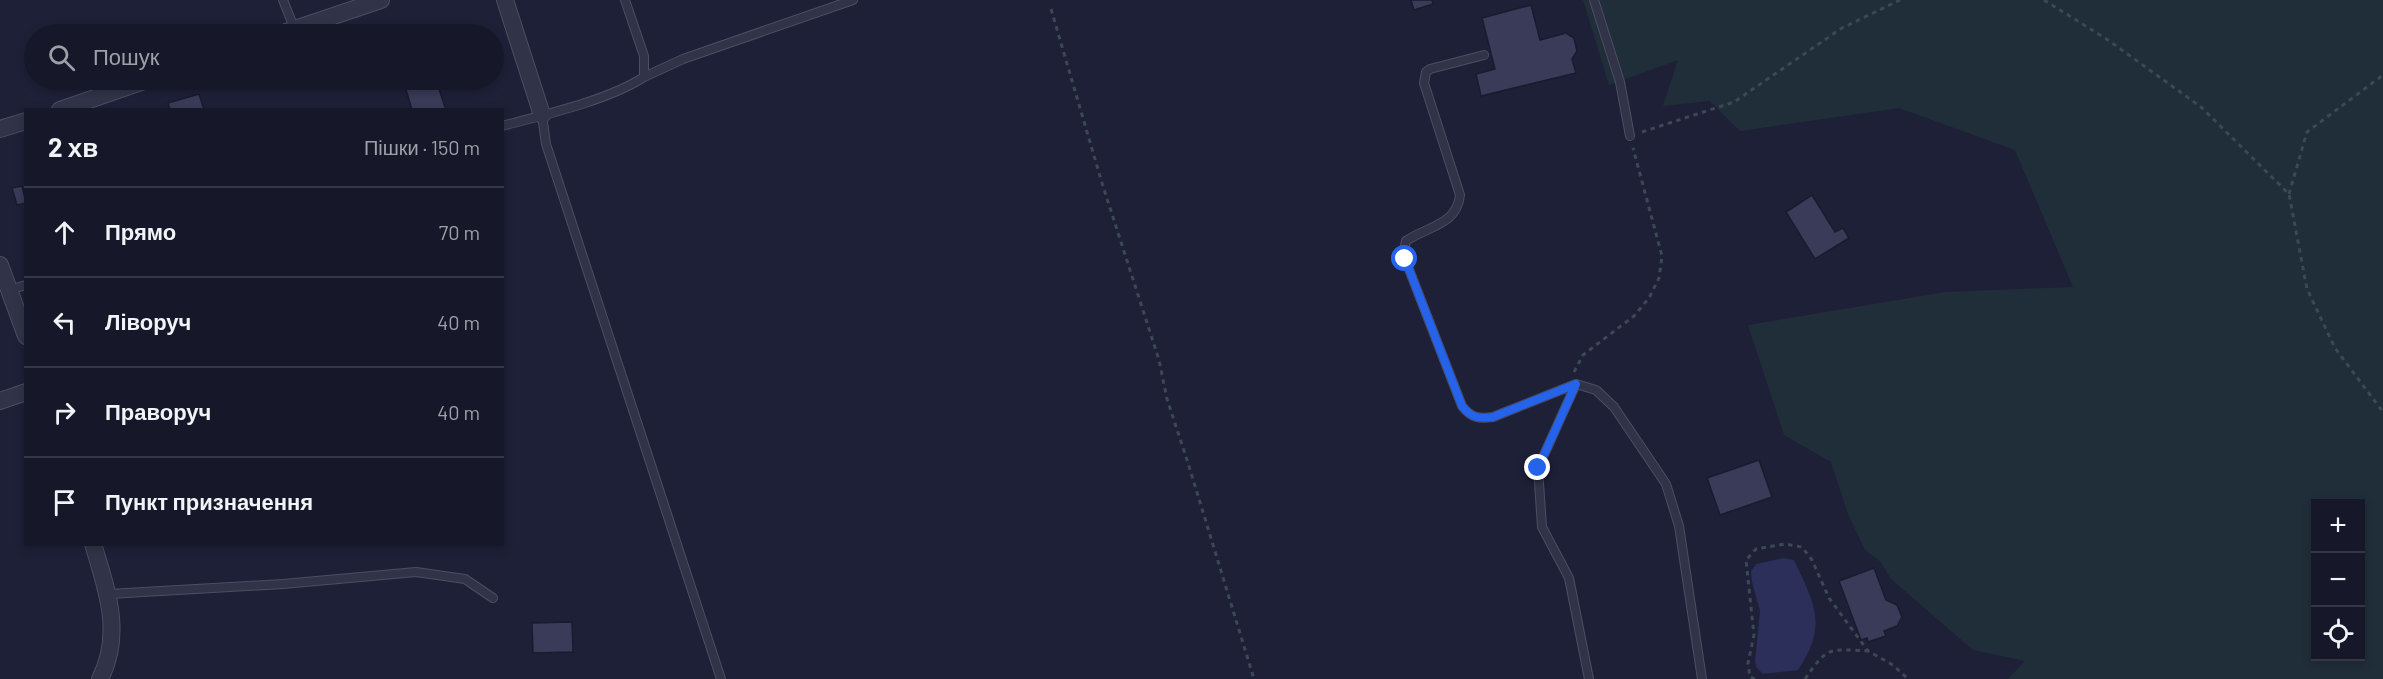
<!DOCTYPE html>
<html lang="uk">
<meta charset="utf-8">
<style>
:root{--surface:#16182a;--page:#232536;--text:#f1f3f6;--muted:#9ea0a8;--line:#353747}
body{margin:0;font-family:Barlow,sans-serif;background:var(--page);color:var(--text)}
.controls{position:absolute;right:18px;bottom:18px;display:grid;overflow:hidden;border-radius:0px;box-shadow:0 3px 9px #0003}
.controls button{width:54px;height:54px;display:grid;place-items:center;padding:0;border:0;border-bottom:2px solid var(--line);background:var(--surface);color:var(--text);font:30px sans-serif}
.stop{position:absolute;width:18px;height:18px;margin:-14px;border:4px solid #2563eb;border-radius:50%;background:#fff}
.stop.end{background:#2563eb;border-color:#fff;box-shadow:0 2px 6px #0008}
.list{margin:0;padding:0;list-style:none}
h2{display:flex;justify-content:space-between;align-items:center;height:78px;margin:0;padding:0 24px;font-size:26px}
h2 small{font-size:20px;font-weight:400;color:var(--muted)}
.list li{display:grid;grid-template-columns:39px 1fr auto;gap:18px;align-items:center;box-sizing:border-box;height:90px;padding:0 24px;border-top:2px solid var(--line)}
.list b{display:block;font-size:22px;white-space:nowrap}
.list em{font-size:20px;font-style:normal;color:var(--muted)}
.icon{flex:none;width:33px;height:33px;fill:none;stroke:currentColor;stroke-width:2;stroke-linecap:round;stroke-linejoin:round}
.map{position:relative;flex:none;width:2383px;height:679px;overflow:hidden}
.search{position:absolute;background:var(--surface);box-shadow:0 3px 9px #0003;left:24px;top:24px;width:480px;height:66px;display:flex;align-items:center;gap:15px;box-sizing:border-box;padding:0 21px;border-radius:33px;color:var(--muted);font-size:22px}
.panel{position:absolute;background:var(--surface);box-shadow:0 3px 9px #0003;left:24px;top:108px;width:480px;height:438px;border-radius:0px}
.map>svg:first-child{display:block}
</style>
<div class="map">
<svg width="2383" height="679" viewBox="0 0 2383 679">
<rect width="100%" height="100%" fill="#1e2038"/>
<!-- green -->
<path fill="#202e39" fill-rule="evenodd" d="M1583,0H2383V679H2008L2025,661L1973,650L1891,579L1880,561L1865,550L1848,514L1831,462L1784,435L1748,325L1946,292L2073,287L2015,150L1899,108L1740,131L1710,101L1663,106L1678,60L1609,85ZM2316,504H2360V656H2316Z"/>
<!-- water -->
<path fill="#2b2f5a" d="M1784,558L1794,560C1815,605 1828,625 1798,670L1763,674L1757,668L1755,662L1760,611L1752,582L1751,571L1756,564Z"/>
<!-- building -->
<path fill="#393b58" stroke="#191b2e" stroke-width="1.5" d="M1411,0H1432L1433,4L1414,10Z
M1531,5L1540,40L1566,33L1574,38L1577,51L1572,59L1576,73L1481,96L1476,74L1495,69L1482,18Z
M425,80H436L446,110H412L405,86Z
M199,94L204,110H170L168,103Z
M22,186L26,203L17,205L12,188Z
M1812,195L1835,232L1843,228L1849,238L1815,259L1786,212Z
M1759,460L1772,497L1720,515L1707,478Z
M1874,568L1886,600L1897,605L1902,617L1897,626L1884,631L1886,636L1868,642L1867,638L1861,640L1839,581Z
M572,622L573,652L533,653L532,623Z"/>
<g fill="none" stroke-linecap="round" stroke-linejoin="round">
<defs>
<path id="lane" d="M283,0L295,30
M1594,0L1620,82L1630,136
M1484,55L1430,69L1426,72L1424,83L1460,195C1457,225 1428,226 1406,241L1404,250L1405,259L1462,406C1471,418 1479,419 1493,417L1576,384L1596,390L1614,407L1666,484L1679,526L1702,679
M644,77L683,59L853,0
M542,115L546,144L721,679
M502,126C544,115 609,100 644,77V56L625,0
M9,290L26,285
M1576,384L1538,468L1542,527L1569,578L1589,679
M109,594L283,584L416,572L465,579L493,598"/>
<path id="street" d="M505,0L542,115
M280,34L381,0
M60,110L147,80
M0,129L26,121
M0,265L26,336
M0,401L26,392
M93,544C107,590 123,634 100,679"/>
</defs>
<!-- lane casing -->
<use href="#lane" stroke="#4c4e63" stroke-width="10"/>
<!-- street casing -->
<use href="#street" stroke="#4c4e63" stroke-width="18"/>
<!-- path -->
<path stroke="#3a4953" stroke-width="3" stroke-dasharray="4.5 4.5" stroke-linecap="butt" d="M2044,0L2108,40L2201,107L2289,194L2307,289L2335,348L2383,412
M1051,9L1102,183L1159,360L1167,399L1188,463L1254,679
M1642,132L1734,102L1842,28L1900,0
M2289,194L2307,132L2383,75
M1574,372L1583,355L1634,316L1649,298L1659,278L1662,256L1633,148
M1755,679L1750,677L1748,663L1754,635L1746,560L1756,549L1785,544L1802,547L1812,560L1829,598L1868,651L1893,665L1908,679
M1805,679C1828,646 1828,649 1868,651"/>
<!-- lane -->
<use href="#lane" stroke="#313348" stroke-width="8"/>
<!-- street -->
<use href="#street" stroke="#313348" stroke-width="16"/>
</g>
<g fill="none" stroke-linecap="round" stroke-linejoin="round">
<!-- route -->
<path stroke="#2563eb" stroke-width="8" d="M1405,259L1462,406C1471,418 1479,419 1493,417L1576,384L1538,468"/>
</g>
</svg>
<div class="controls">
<button>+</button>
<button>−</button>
<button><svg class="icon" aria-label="locate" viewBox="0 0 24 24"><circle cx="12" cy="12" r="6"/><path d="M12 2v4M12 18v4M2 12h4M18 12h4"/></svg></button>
</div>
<div class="stop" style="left:1405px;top:259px"></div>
<div class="stop end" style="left:1538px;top:468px"></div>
<div class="search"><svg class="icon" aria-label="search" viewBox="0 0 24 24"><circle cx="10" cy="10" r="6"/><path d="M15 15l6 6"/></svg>Пошук</div>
<section class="panel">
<h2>2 хв<small>Пішки · 150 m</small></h2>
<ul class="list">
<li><svg class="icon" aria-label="ahead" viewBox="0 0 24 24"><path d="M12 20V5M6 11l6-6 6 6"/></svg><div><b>Прямо</b></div><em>70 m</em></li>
<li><svg class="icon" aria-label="left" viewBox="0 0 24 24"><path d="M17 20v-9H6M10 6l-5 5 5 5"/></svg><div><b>Ліворуч</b></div><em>40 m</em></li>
<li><svg class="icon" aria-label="right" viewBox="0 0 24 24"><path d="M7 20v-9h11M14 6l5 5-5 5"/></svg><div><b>Праворуч</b></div><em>40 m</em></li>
<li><svg class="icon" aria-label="arrive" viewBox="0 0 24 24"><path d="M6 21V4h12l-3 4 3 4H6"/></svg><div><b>Пункт призначення</b></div></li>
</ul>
</section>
</div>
